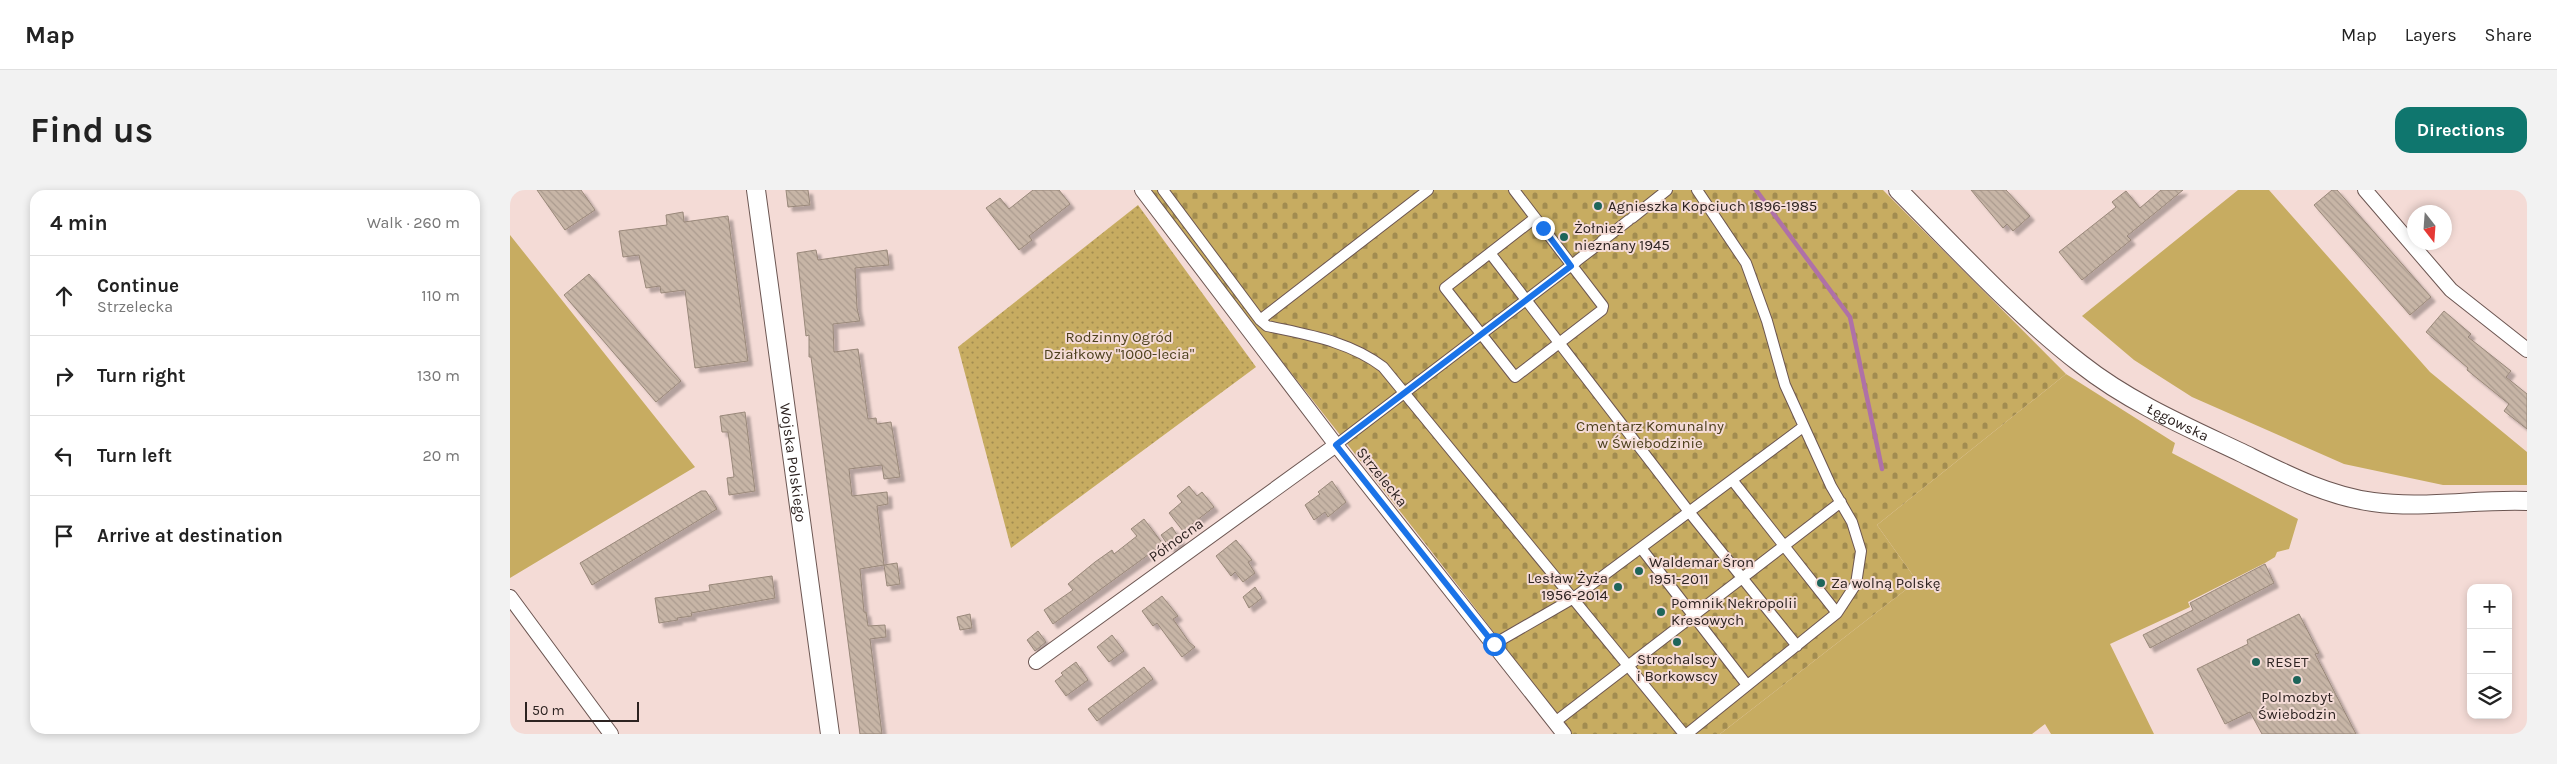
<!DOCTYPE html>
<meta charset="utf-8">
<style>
:root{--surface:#fff;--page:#f2f2f2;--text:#222;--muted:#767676;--line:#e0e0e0;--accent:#0f766e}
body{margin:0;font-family:Karla,sans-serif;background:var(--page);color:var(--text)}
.controls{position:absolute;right:15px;bottom:15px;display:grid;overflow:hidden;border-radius:10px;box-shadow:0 2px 8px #0003}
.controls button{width:45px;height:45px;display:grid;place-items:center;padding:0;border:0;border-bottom:1px solid var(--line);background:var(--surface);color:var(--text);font:25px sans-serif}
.compass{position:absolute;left:1897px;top:15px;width:45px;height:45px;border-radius:50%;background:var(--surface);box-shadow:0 2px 8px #0003;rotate:163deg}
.scale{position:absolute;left:15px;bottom:12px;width:114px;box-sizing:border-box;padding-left:5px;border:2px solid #2d2321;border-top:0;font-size:14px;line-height:18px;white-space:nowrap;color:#2d2321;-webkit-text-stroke:4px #f4dbd6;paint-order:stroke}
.stop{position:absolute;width:15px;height:15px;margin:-11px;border:4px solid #1a73e8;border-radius:50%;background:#fff}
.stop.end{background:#1a73e8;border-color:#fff;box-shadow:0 1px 5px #0008}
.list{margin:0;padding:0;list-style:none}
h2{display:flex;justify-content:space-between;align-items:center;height:65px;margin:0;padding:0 20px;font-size:21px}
h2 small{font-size:16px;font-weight:400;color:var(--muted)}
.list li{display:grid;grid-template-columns:32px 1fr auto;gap:15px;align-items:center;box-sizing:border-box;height:80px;padding:0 20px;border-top:1px solid var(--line)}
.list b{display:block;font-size:19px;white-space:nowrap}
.list p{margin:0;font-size:16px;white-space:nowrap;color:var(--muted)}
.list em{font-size:16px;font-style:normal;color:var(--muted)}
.icon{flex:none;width:28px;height:28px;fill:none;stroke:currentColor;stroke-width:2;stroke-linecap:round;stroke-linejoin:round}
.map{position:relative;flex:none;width:2017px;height:544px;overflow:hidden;border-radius:15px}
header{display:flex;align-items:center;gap:30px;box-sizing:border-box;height:70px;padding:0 25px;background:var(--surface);border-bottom:1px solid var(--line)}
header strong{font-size:24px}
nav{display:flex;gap:28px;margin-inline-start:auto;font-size:18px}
.intro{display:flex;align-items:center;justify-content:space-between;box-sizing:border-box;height:120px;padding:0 30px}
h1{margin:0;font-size:35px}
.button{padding:12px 22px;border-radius:15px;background:var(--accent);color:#fff;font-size:18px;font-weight:700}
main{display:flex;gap:30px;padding:0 30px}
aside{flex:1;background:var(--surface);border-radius:15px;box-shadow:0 2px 8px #0003}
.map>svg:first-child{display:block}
</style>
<header>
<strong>Map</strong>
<nav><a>Map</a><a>Layers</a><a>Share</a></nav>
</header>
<div class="intro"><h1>Find us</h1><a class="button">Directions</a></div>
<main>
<aside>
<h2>4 min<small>Walk · 260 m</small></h2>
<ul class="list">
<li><svg class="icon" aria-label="ahead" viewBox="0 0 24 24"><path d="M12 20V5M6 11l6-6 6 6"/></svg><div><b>Continue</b><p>Strzelecka</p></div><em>110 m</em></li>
<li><svg class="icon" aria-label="right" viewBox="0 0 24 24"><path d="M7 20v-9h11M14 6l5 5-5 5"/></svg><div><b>Turn right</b></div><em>130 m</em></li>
<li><svg class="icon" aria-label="left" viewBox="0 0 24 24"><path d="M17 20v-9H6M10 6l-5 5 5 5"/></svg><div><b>Turn left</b></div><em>20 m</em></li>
<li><svg class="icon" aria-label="arrive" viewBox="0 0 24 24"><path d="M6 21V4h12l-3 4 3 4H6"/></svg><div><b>Arrive at destination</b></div></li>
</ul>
</aside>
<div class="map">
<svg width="2017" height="544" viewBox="0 0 2017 544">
<defs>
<pattern id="cemetery-stones" width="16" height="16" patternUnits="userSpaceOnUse" patternTransform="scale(1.25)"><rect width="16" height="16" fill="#c7ac61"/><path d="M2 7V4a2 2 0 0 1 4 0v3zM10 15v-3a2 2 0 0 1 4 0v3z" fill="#a28c50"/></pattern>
<pattern id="park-dots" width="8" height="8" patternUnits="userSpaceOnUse" patternTransform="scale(1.25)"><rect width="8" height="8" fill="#c7ac61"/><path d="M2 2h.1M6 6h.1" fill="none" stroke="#a28c50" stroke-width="1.8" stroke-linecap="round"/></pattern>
<pattern id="building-back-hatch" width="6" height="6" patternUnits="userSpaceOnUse" patternTransform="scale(1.25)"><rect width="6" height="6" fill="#c7b5a6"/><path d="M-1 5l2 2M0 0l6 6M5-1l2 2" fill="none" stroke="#ab9b8f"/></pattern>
<filter id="shadow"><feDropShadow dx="4.5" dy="4.5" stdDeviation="1" flood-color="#0004"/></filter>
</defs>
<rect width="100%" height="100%" fill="#f4dbd6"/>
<!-- grass -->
<path fill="#c7ac61" d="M1728,0H1759L1920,182L2017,262V295H1933L1834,274L1682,207L1624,170L1572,126Z
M0,45L185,277L0,388Z
M1556,184L1665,253L1662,263L1788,329L1779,359L1767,362L1765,367L1755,373L1678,412L1680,417L1600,454L1644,544H1541L1535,534L1522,544H1210L1407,391L1367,335Z"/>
<!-- cemetery -->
<path fill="url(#cemetery-stones)" d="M638,0H1373L1556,184L1367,335L1407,391L1210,544H1060C924,359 778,182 638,0Z"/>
<!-- park -->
<path fill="url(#park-dots)" d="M628,15L746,177L501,358L448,157Z"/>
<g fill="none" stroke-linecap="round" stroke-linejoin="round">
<!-- stream -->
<path stroke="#af71a7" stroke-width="4.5" d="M1246,0L1340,127L1372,279"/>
</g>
<!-- building -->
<path fill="url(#building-back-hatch)" stroke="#99887a" filter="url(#shadow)" d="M27,0H71L85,20L55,40Z
M276,0H298L300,15L278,17Z
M523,0H549L560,14L519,46L522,50L509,60L476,18L490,8L499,19Z
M1461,0H1496L1520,26L1503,41L1497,34L1493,38Z
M1651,0H1673L1617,46L1621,50L1572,90L1549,62L1606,17L1602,12L1616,1L1630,18Z
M1822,0H1827L1921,107L1900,125L1804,15Z
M173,22L174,32L218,26L238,171L185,178L175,100L151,103L150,96L136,98L129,65L113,67L109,41L157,35L156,25Z
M306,60L308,70L377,60L379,75L345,78L347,118L350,131L323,134L324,162L348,159L358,229L366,228L367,234L381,232L390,287L374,289L372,275L339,279L342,306L377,302L378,314L367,316L374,375L350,379L354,422H356L358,436L375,435L376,447L360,449L372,544H350L301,167H299V145L296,146L287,63Z
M79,84L171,191L146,212L54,105Z
M1934,121L1961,144L1958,147L2001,181L1996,187L2017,204V239L1994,221L1999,214L1957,180L1958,178L1916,142Z
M235,222L245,301L219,305L217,288L224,287L218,242H212L210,226Z
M822,291L836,312L818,327L815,322L804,330L795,315L810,304L808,302Z
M679,296L687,306L692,302L704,317L673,341L659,323L672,312L667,306Z
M191,301H196L207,319L82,395L70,373Z
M634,329L653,354L543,434L534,420L563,400L558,394L585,372L602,360L604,364L627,346L621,339Z
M662,337L671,351L660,358L651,345Z
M726,350L742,370L738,372L745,383L733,392L725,382L721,386L706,366Z
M387,373L390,394L377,396L374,375Z
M1755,374L1764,393L1640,458L1633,445L1683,420L1680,413Z
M262,386L265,408L181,423L182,426L167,428L168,430L149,433L145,408L200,401L199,395Z
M745,397L752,408L739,418L733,407Z
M652,406L668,426L663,429L679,452L685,457L672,467L647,433L643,436L632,421Z
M460,424L462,438L450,440L447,427Z
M1789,424L1809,463L1805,464L1846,544H1752L1740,522L1715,534L1687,479L1738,454L1737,450Z
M528,441L536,452L525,461L517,450Z
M602,445L614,461L599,472L587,457Z
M566,472L578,490L556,506L545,491L553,485L551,483Z
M634,477L643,489L587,531L578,519Z"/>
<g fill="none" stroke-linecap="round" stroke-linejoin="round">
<defs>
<path id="pedestrian" d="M653,0L750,130L757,136C798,145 839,151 873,177L1174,544
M1004,0L1093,116L1092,120L1005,187L935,98L1025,28
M1122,28L1157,0
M1092,51L1119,30
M980,63L1180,323L1287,456
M1068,70L1089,54
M750,130L918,0
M826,255L1067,71
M1223,291L1327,423
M1131,358L1237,495
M984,454L1062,409L1293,237
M1045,532L1331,312
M1177,544L1327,423L1346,394L1351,361L1342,332L1321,296L1275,195L1257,131L1236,73L1187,0"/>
<path id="minor" d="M632,0L826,255L1054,544
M1855,0L1941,100L2017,160
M0,407L101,544
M526,472L826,255"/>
<g id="tertiary">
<path id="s1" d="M246,0L320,544"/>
<path id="s2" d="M1388,0C1447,59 1505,123 1571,174C1619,212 1677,237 1732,263C1773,283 1817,306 1863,312C1914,319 1966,309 2017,311"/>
</g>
</defs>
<!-- pedestrian casing -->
<use href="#pedestrian" stroke="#6c5652" stroke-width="12"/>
<!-- minor casing -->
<use href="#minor" stroke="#6c5652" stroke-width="16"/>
<!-- tertiary casing -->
<use href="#tertiary" stroke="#6c5652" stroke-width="20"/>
<!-- pedestrian -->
<use href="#pedestrian" stroke="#fff" stroke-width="10"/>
<!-- minor -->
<use href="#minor" stroke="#fff" stroke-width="14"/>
<!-- tertiary -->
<use href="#tertiary" stroke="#fff" stroke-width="18"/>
</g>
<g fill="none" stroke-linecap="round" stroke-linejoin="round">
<!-- route -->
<path stroke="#1a73e8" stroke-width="6" d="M984,454L826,255L1061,76L1033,38"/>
</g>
<!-- markers -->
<g fill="#1e655a" stroke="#f4dbd6" stroke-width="2">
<circle cx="1088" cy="16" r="5"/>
<circle cx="1054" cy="47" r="5"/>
<circle cx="1129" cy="381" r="5"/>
<circle cx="1311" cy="393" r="5"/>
<circle cx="1108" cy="397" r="5"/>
<circle cx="1151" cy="422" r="5"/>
<circle cx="1167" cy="452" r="5"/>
<circle cx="1746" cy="472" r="5"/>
<circle cx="1787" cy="490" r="5"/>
</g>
<g text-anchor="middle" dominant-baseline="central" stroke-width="4" stroke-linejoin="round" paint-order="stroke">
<!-- poi labels -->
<g font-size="15" fill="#2d2321" stroke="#f4dbd6" text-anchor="start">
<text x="1098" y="16">Agnieszka Kopciuch 1896-1985</text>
<text x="1064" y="38">Żołnież<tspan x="1064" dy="17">nieznany 1945</tspan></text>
<text x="1139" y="372">Waldemar Śron<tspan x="1139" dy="17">1951-2011</tspan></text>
<text x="1098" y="388" text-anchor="end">Lesław Żyża<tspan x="1098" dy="17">1956-2014</tspan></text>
<text x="1321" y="393">Za wolną Polskę</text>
<text x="1161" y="413">Pomnik Nekropolii<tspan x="1161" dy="17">Kresowych</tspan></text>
<text x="1167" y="469" text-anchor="middle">Strochalscy<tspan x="1167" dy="17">i Borkowscy</tspan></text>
<text x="1756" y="472">RESET</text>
<text x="1787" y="507" text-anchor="middle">Polmozbyt<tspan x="1787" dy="17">Świebodzin</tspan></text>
</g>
<!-- park labels -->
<g font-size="15" fill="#4d401d" stroke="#f4dbd6">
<text x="609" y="147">Rodzinny Ogród<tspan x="609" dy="17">Działkowy "1000-lecia"</tspan></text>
<text x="1140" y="236">Cmentarz Komunalny<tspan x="1140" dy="17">w Świebodzinie</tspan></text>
</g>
<!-- street labels -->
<g font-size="15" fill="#2d2321" stroke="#f4dbd6">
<text stroke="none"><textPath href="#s2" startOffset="366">Łęgowska</textPath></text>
<text stroke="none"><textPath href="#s1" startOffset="275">Wojska Polskiego</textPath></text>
<text transform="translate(872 287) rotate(51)">Strzelecka</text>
<text transform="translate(666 350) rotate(-36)">Północna</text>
</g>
</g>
</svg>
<div class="controls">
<button>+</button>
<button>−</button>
<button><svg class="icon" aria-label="layers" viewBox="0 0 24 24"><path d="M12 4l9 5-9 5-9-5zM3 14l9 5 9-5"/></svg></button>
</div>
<svg class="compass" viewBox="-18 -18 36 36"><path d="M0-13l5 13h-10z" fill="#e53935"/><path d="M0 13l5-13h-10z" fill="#767676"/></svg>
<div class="scale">50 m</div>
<div class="stop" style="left:984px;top:454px"></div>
<div class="stop end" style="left:1033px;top:38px"></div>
</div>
</main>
